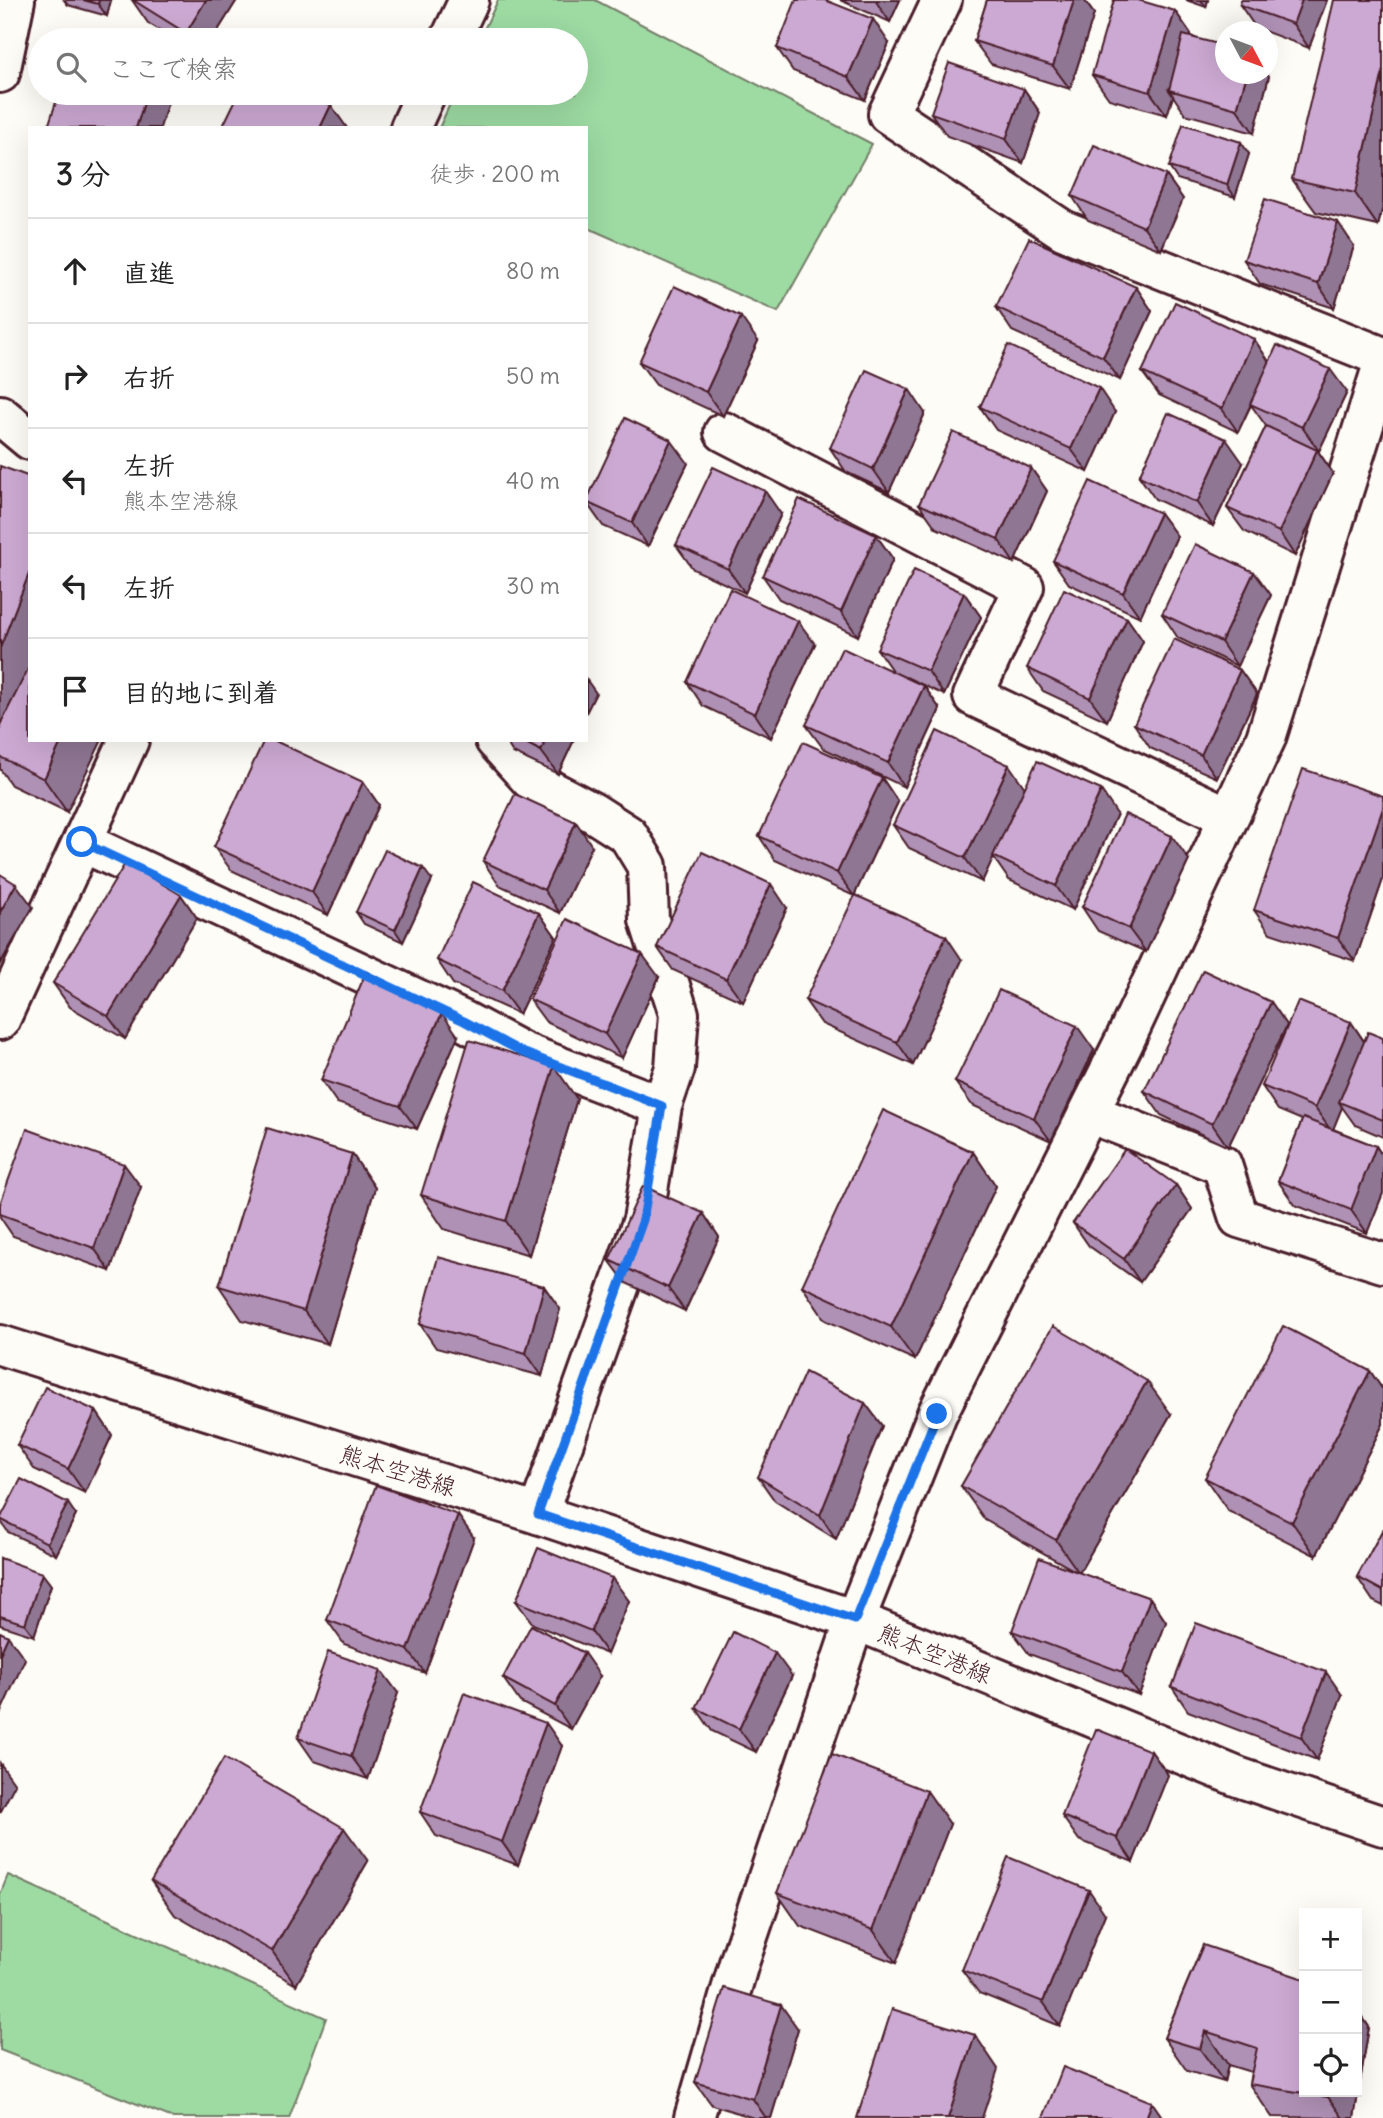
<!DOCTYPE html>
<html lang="ja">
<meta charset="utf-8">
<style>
:root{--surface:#fff;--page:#f6f6f6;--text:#222;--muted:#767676;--line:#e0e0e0}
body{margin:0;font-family:Delius,"Klee One",sans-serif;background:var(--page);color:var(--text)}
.controls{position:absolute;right:21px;bottom:21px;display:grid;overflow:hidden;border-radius:0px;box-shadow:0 7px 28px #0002}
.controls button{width:63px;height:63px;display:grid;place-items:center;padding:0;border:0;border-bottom:2px solid var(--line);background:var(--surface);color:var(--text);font:35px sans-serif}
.compass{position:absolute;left:1215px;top:21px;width:63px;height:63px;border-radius:50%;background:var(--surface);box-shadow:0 7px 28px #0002;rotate:131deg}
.stop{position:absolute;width:21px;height:21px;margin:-16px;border:5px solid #1a73e8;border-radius:50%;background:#fff}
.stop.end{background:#1a73e8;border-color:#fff;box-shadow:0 2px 7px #0008}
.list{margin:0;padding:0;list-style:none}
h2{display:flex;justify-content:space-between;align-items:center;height:91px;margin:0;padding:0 28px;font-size:30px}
h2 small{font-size:23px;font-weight:400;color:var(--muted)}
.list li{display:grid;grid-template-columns:46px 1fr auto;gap:21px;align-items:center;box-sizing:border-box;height:105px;padding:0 28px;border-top:2px solid var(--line)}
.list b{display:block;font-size:26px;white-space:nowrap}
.list p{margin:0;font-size:23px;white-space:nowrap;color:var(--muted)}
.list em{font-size:23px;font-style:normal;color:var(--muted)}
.icon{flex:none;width:38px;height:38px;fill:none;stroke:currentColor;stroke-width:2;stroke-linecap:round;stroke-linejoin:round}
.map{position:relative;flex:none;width:1383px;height:2118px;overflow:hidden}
.search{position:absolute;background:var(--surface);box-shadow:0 7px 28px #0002;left:28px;top:28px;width:560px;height:77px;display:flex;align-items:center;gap:18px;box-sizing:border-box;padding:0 24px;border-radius:38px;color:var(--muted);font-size:26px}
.panel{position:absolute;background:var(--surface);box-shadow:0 7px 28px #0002;left:28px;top:126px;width:560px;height:616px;border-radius:0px}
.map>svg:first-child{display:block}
</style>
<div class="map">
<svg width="1383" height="2118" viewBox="0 0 1383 2118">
<rect width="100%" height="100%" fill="#fdfcf7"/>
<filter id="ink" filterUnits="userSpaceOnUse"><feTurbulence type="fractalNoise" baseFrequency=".0143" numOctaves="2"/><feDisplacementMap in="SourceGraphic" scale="14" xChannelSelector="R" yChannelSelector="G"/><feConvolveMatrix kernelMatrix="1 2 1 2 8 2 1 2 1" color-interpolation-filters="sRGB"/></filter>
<g filter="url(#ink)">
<!-- green -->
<path fill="#9ddba3" stroke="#747d67" stroke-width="2" d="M498,0H595L872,144L778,312L586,227V128H439L455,93H576V40H479Z
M8,1875L326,2018L289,2118H173L0,2050V1895Z"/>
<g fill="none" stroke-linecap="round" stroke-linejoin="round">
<defs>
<path id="street" d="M942,0L888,114L1063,230L1383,357
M450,40L469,0
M410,128L426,93
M0,415L30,440
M724,432L1024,587L973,696L1229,817
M495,740L531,780L592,812L628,835L647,866L649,920L679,1014L675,1068L662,1106L643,1220L538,1514
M82,842L464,1021L522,1052L662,1106
M0,1020L129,740
M1089,1113L1222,1165L1239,1218L1383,1263
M694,2118L739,1963L855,1620L937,1414L1123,1044L1266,738L1383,364"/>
<path id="secondary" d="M0,73L15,0
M0,1345L538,1514L855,1620L1238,1777L1383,1826"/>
</defs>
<!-- street casing -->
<use href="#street" stroke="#4a1f2b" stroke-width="44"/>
<!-- secondary casing -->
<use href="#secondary" stroke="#4a1f2b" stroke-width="44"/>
<!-- street -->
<use href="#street" stroke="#fdfcf7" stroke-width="38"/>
<!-- secondary -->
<use href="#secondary" stroke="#fdfcf7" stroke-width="38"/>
</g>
<!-- wall -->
<path fill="#af91b5" stroke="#4a1f2b" stroke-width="2" d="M64,0H111L107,16L68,5Z
M132,0H237L212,40H176L148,23Z
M840,0H900L890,22Z
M987,0H1084L1094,14L1070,89L991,64L974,41Z
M1186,0H1208L1206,7Z
M1327,0L1309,48L1256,28L1240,5Z
M1383,0V206L1378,226L1316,212L1292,179Z
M1175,11L1191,34V36L1269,76L1254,133L1185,114L1173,96L1167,115L1109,99L1092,75Z
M889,43L865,100L793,71L777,48Z
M1024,89L1040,113L1023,163L947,136L931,113Z
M1249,154L1235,197L1177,179L1169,167Z
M1166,175L1183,199L1161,250L1088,220L1072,196Z
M1354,246L1334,308L1260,284L1244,260Z
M1136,287L1152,311L1120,380L1012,331L996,307Z
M1254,339L1269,362L1347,392L1319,451H1318L1333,473L1295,556L1244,531L1227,508L1266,426L1251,405L1238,432L1159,395L1142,372Z
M758,341L723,416L656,385L639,362Z
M980,407L1115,412L1088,472L996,430Z
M925,413L889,492L846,472L830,448Z
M688,463L648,546L603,526L586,502Z
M1243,463L1213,526L1155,499L1139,476Z
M0,466L30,740L67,812L11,785L0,769Z
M1031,468L1047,491L1014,563L936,528L919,504Z
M1160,513L1177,536L1140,617L1069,584L1053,561Z
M781,514L745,593L693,569L676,545Z
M876,535L893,559L858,636L779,599L763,576Z
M1254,572L1271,595L1237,666L1178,638L1162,614Z
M964,593L981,617L944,695L906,677L924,686L940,709L904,787L823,748L806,725L893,672L877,649Z
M1127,618L1143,641L1107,721L1043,691L1027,668Z
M815,644L771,738L703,706L687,682Z
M1240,670L1257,694L1217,778L1150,748L1134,724Z
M505,740H574L558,774L513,753Z
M882,778L898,802L854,896L775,860L759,836Z
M363,782L379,805L328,915L231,870L214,847Z
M1024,787L1117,814L1073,910L1009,880L993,857L982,882L909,848L893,825Z
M1383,808V879L1355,961L1270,933L1254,910Z
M592,846L560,913L499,885L483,861Z
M1189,860L1146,952L1098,931L1082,907Z
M432,880L403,942L364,924L356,912Z
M181,895L197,918L125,1039L70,1007L53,983Z
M787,908L743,1002L673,970L657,947Z
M539,913L556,937L519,1014L453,984L437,960Z
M962,960L913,1065L822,1024L805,1000Z
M659,977L622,1058L546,1022L529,999Z
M1271,1002L1287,1025L1228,1147L1161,1115L1144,1091Z
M1351,1022L1364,1041L1383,1038V1137L1355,1125L1342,1107L1333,1129L1376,1146L1383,1157V1193L1367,1233L1295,1205L1278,1181L1302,1120L1278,1110L1262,1086Z
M458,1036L417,1129L337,1103L321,1080Z
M1094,1050L1051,1141L972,1105L955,1082Z
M577,1099L529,1255L444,1229L421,1195Z
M973,1152L996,1186L915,1360L825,1320L802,1286Z
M352,1154L375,1188L328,1344L242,1320L219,1286Z
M1176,1185L1192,1209L1140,1282L1089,1246L1073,1223Z
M141,1187L110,1271L13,1236L0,1217V1204Z
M703,1213L719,1237L685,1311L626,1283L609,1260Z
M560,1309L542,1376L436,1348L420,1324Z
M1370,1371L1383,1390V1424L1316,1556L1228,1511L1205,1478Z
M865,1403L882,1426L836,1539L775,1501L758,1477Z
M96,1411L112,1435L85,1493L34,1469L17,1445Z
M1171,1414L1079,1573L1150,1598L1166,1622L1139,1695L1029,1654L1012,1631L1077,1572L985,1520L961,1486Z
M76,1515L56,1555L8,1532L0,1520Z
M1383,1529V1606L1373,1601L1357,1577Z
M474,1538L425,1673L344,1644L327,1620Z
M0,1558L51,1585L34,1636L0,1625Z
M516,1601H629L607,1654L533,1624Z
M600,1676L571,1729L520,1702L503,1678Z
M792,1676L756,1752L712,1731L696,1708Z
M1172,1687L1342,1695L1317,1760L1188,1711Z
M398,1693L368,1779L314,1761L298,1738Z
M562,1746L518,1865L436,1836L420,1812Z
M1151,1751L1168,1775L1133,1862L1079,1840L1062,1816Z
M950,1824L896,1963L800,1926L777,1893Z
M368,1861L296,1985L175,1915L151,1881Z
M1105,1914L1060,2026L979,1993L962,1970Z
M1203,1945L1357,2092V2009L1369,2027L1354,2118L1272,2117L1249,2084L1251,2072L1228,2065L1224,2082L1187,2071L1164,2038Z
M798,2029L771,2118H754L712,2105L695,2082Z"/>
<!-- shaded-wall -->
<path fill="#8f7693" stroke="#4a1f2b" stroke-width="2" d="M99,0H111L107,16L98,4Z
M206,0H237L212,40H191L186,33Z
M875,0H900L890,22Z
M1074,0H1084L1094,14L1070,89L1053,66Z
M1201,0H1208L1206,7Z
M1302,0H1327L1309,48L1293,24Z
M1175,11L1191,34L1174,92L1169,90L1173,96L1167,115L1150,92Z
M873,19L889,43L865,100L848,77Z
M1383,72V206L1378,226L1355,193Z
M1247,74H1267L1269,76L1254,133L1237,109Z
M1024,89L1040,113L1023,163L1006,139Z
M147,93H171L160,128H136Z
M331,105L347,128H320Z
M1241,142L1249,154L1235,197L1227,185Z
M1166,175L1183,199L1161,250L1144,227Z
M1338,222L1354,246L1334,308L1318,284Z
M1136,287L1152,311L1120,380L1103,357Z
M741,317L758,341L723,416L706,392Z
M1254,339L1270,363L1238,432L1222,409Z
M1330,369L1347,392L1319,451L1302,427Z
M1099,388L1115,412L1088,472L1071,449Z
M909,389L925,413L889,492L873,469Z
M1226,439L1243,463L1213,526L1197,503Z
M671,440L688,463L648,546L632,523Z
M1317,450L1333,473L1295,556L1279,532Z
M1031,468L1047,491L1014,563L998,539Z
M765,491L781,514L745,593L728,569Z
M1160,513L1177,536L1140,617L1123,593Z
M876,535L893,559L858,636L841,612Z
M30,571V665L0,742V648Z
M1254,572L1271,595L1237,666L1221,642Z
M964,593L981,617L944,695L928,671Z
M1127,618L1143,641L1107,721L1090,698Z
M798,621L815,644L771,738L755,714Z
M1240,670L1257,694L1217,778L1201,755Z
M586,679L596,693L586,713Z
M924,686L940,709L904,787L888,763Z
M62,740H102L67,812L44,779Z
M546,740H574L558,774L541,751Z
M1009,765L1025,788L982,882L965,858Z
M882,778L898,802L854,896L837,873Z
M363,782L379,805L328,915L312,892Z
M1101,790L1117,814L1073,910L1056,886Z
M1383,808V879L1355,961L1338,938Z
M576,822L592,846L560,913L544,890Z
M1172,836L1189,860L1146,952L1129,929Z
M423,868L432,880L403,942L395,930Z
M16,884L33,907L0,964V912Z
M771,884L787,908L743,1002L726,979Z
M181,895L197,918L125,1039L108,1016Z
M539,913L556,937L519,1014L502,991Z
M946,936L962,960L913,1065L897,1042Z
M642,954L659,977L622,1058L605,1034Z
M1271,1002L1287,1025L1228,1147L1212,1124Z
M442,1013L458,1036L417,1129L400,1106Z
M1351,1022L1367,1046L1339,1102L1342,1107L1332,1132L1315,1108Z
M1077,1026L1094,1050L1051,1141L1034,1118Z
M554,1066L577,1099L529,1255L506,1221Z
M1376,1146L1383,1157V1193L1367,1233L1351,1210Z
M973,1152L996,1186L915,1360L891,1327Z
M352,1154L375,1188L328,1344L304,1311Z
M124,1164L141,1187L110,1271L94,1248Z
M1176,1185L1192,1209L1140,1282L1124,1259Z
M703,1213L719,1237L685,1311L668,1288Z
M544,1286L560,1309L542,1376L526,1353Z
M1370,1371L1383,1390V1424L1316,1556L1292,1522Z
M1147,1381L1171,1414L1079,1573L1056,1540Z
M865,1403L882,1426L836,1539L820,1515Z
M96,1411L112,1435L85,1493L68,1469Z
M68,1503L76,1515L56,1555L47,1543Z
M458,1515L474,1538L425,1673L408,1650Z
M42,1573L51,1585L34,1636L25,1624Z
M612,1578L629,1601L607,1654L591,1631Z
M1150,1598L1166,1622L1139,1695L1122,1672Z
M8,1636L25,1659L0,1714V1654Z
M584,1653L600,1676L571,1729L555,1706Z
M775,1653L792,1676L756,1752L739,1729Z
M381,1670L398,1693L368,1779L351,1756Z
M1326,1672L1342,1695L1317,1760L1301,1737Z
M546,1723L562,1746L518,1865L502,1842Z
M1151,1751L1168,1775L1133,1862L1117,1838Z
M0,1763L15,1784L0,1813Z
M927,1791L950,1824L896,1963L873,1930Z
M344,1828L368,1861L296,1985L272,1951Z
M1089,1890L1105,1914L1060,2026L1043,2002Z
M781,2005L798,2029L771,2118H766L753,2099Z
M1357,2009L1369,2027L1354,2118H1343L1328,2097L1329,2092H1357Z
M1205,2031L1228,2065L1224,2082L1200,2049Z
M975,2035L998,2069L982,2118H948Z
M1152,2102L1163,2118H1146Z"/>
<!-- building -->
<path fill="#cca9d2" stroke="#4a1f2b" stroke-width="2" d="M83,0H99L98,4Z
M133,0H206L186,33Z
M796,0H825L873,19L848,77L777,48Z
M987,0H1074L1053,66L974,41Z
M1114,0H1138L1175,11L1150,92L1092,75Z
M1241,0H1302L1293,24L1240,5Z
M1334,0H1383V72L1355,193L1292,179Z
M1183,35L1226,46V74H1247L1237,109L1169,90Z
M949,63L1024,89L1006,139L931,113Z
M59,93H147L136,128H49L48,127Z
M239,93H306L331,105L320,128H222Z
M1183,124L1241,142L1227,185L1169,167Z
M1094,145L1166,175L1144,227L1072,196Z
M1265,199L1338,222L1318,284L1244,260Z
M1029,238L1136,287L1103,357L996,307Z
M674,286L741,317L706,392L639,362Z
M1175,302L1254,339L1222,409L1142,372Z
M1008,345L1099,388L1071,449L980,407Z
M1277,345L1330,369L1302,427L1250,404Z
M866,370L909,389L873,469L830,448Z
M1168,413L1226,439L1197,503L1139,476Z
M625,418L671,440L632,523L586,502Z
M1266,426L1317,450L1279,532L1227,508Z
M953,432L1031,468L998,539L919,504Z
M0,466L30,477V571L0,648Z
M713,467L765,491L728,569L676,545Z
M1090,481L1160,513L1123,593L1053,561Z
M799,499L876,535L841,612L763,576Z
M1195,544L1254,572L1221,642L1162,614Z
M914,570L964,593L928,671L877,649Z
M730,589L798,621L755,714L687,682Z
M1064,589L1127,618L1090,698L1027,668Z
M1174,639L1240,670L1201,755L1134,724Z
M842,648L924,686L888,763L806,725Z
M30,665V740H62L44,779L0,757V725Z
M937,731L1009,765L965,858L893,825Z
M264,740H273L363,782L312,892L214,847Z
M520,740H546L541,751Z
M803,742L882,778L837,873L759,836Z
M1037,761L1101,790L1056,886L993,856Z
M1303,769L1383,796V808L1338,938L1254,910Z
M515,794L576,822L544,890L483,861Z
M1125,814L1172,836L1129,929L1082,907Z
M385,850L423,868L395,930L356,912Z
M702,852L771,884L726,979L657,947Z
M126,862L181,895L108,1016L53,983Z
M0,874L16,884L0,912Z
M473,882L539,913L502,991L437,960Z
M855,895L946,936L897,1042L805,1000Z
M567,919L642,954L605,1034L529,999Z
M1203,970L1271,1002L1212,1124L1144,1091Z
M366,972L442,1013L400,1106L321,1080Z
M999,990L1077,1026L1034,1118L955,1082Z
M1298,1001L1351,1022L1315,1108L1262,1086Z
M1368,1032L1383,1038V1120L1339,1102Z
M469,1040L554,1066L506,1221L421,1195Z
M883,1110L973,1152L891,1327L802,1286Z
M1303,1118L1376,1146L1351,1210L1278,1181Z
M267,1128L352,1154L304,1311L219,1286Z
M27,1129L124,1164L94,1248L0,1214V1204Z
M1125,1149L1176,1185L1124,1259L1073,1223Z
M643,1186L703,1213L668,1288L609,1260Z
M438,1257L544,1286L526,1353L420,1324Z
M1053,1326L1147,1381L1056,1540L961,1486Z
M1283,1326L1370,1371L1292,1522L1205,1478Z
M805,1372L865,1403L820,1515L758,1477Z
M45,1387L96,1411L68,1469L17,1445Z
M21,1479L68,1503L47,1543L0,1519Z
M376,1485L458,1515L408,1650L327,1620Z
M1383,1529V1591L1357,1577Z
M538,1548L612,1578L591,1631L516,1601Z
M0,1558L42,1573L25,1624L0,1616Z
M1039,1558L1150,1598L1122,1672L1012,1631Z
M1196,1623L1326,1672L1301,1737L1172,1687Z
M531,1625L584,1653L555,1706L503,1678Z
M0,1632L8,1636L0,1654Z
M733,1632L775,1653L739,1729L696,1708Z
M328,1652L381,1670L351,1756L298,1738Z
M464,1693L546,1723L502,1842L420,1812Z
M1096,1729L1151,1751L1117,1838L1062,1816Z
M832,1754L927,1791L873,1930L777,1893Z
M224,1758L344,1828L272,1951L151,1881Z
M1008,1857L1089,1890L1043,2002L962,1970Z
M1203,1945L1304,1979V2092H1329L1328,2097L1249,2084L1257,2048L1205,2031L1200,2049L1164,2038Z
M724,1988L781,2005L753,2099L695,2082Z
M892,2009L975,2035L948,2118H857Z
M1063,2067L1152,2102L1146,2118H1043Z"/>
</g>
<g fill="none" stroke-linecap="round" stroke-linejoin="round" filter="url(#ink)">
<!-- route -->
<path stroke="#1a73e8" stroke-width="9" d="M82,842L464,1021L522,1052L662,1106L643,1220L538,1514L855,1620L937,1414"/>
</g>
<g text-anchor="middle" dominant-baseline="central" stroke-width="5" stroke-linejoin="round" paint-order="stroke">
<!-- street labels -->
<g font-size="24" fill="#4a1f2b" stroke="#fdfcf7">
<text transform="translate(398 1470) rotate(17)">熊本空港線</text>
<text transform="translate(935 1653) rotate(22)">熊本空港線</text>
</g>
</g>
</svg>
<div class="controls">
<button>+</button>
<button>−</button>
<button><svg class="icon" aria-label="locate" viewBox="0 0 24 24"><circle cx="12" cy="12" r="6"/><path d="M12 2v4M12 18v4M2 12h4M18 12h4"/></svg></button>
</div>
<svg class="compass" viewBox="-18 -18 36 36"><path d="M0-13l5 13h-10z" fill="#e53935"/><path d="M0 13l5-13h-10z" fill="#767676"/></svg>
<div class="stop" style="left:82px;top:842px"></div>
<div class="stop end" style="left:937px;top:1414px"></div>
<div class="search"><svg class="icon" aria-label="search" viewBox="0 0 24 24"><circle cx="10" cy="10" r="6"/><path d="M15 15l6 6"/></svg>ここで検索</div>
<section class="panel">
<h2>3 分<small>徒歩 · 200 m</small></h2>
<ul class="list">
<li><svg class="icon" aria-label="ahead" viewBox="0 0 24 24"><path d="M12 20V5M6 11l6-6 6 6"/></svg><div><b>直進</b></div><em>80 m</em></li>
<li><svg class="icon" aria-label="right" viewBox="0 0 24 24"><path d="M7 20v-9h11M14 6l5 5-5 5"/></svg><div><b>右折</b></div><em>50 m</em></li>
<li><svg class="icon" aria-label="left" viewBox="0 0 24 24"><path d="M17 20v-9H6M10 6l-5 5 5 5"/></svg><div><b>左折</b><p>熊本空港線</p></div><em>40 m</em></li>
<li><svg class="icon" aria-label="left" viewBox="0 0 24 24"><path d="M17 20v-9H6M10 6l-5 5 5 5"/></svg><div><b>左折</b></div><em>30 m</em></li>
<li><svg class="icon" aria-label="arrive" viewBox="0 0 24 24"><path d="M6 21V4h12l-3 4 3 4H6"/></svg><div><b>目的地に到着</b></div></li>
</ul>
</section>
</div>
